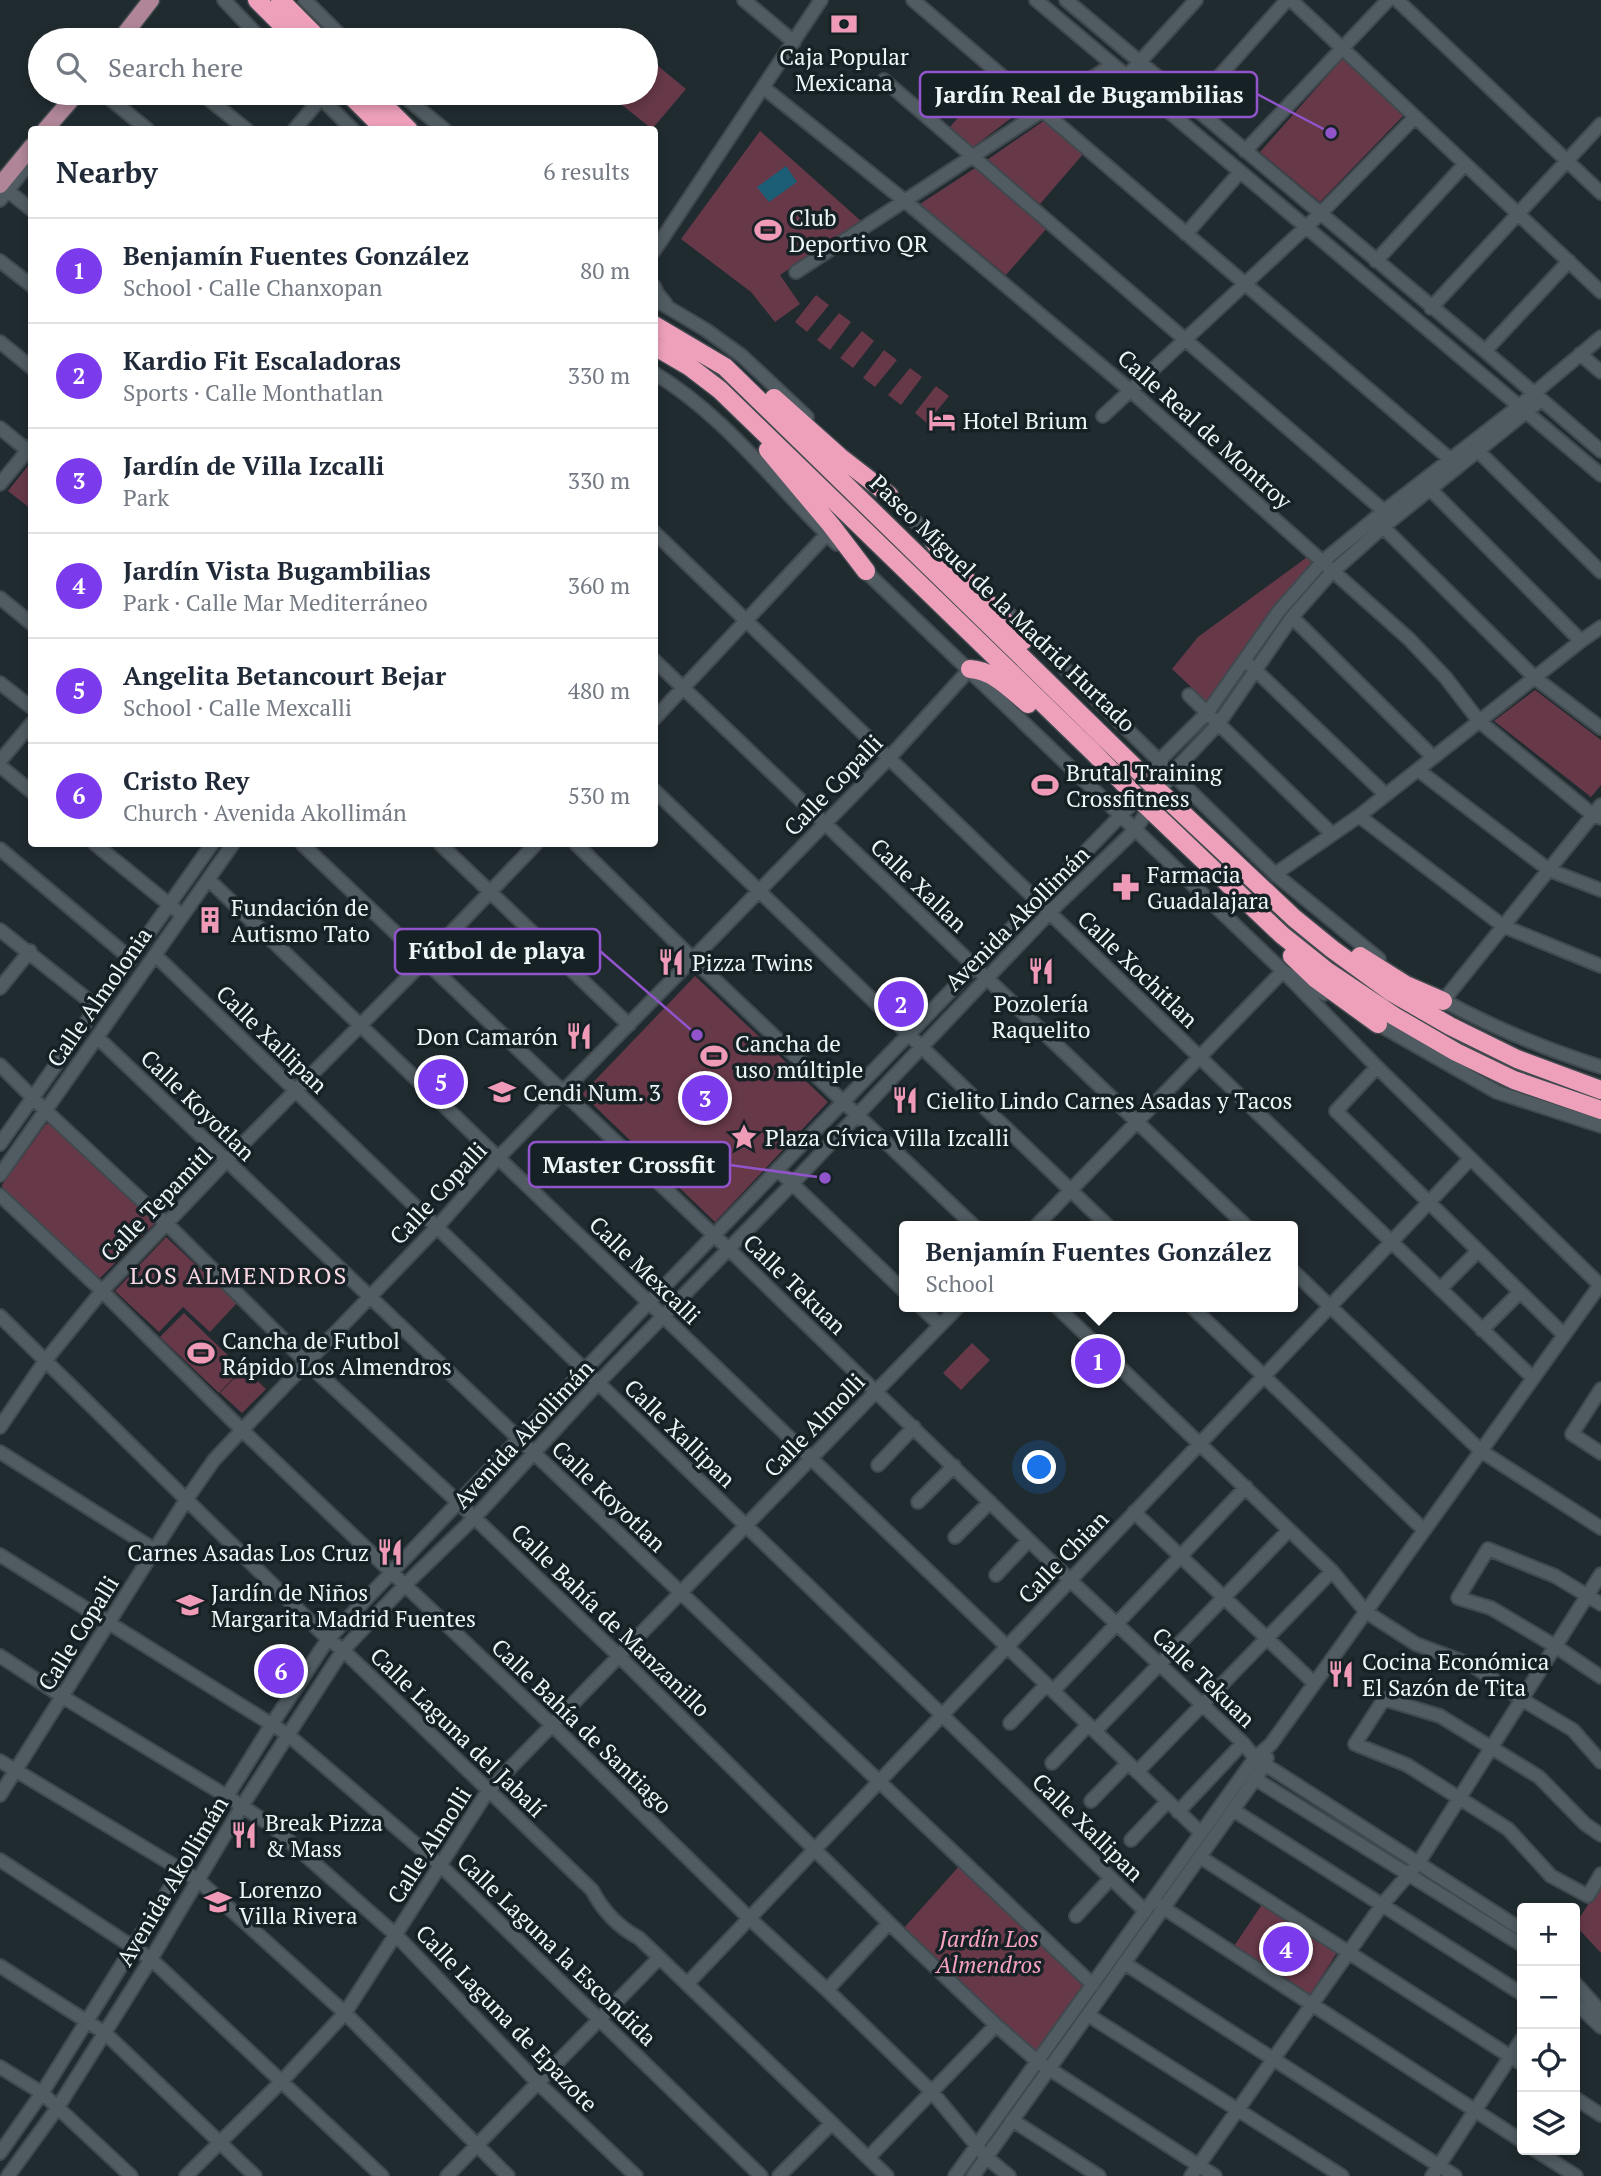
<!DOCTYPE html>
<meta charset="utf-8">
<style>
:root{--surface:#fff;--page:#f2f2f3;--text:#1f2937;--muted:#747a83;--line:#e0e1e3;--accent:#7c3aed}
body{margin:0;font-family:"PT Serif",serif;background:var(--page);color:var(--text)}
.controls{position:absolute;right:21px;bottom:21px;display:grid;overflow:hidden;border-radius:7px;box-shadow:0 4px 10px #0003}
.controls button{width:63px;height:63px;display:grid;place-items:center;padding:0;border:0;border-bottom:2px solid var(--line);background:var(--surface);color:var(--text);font:35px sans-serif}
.you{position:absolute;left:1040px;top:1468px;width:24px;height:24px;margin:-18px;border:5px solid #fff;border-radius:50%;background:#1a73e8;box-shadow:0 0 0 10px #1a73e833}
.badge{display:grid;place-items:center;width:46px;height:46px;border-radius:50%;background:var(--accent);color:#fff;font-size:23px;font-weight:700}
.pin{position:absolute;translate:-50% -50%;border:4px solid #fff;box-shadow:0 2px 7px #0006}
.popup{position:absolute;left:899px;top:1221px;width:399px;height:91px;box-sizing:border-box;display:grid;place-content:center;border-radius:7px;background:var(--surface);filter:drop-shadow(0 2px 5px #0005);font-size:23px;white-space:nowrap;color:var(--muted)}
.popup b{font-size:26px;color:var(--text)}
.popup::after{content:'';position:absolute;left:50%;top:100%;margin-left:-14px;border:14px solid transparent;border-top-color:var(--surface)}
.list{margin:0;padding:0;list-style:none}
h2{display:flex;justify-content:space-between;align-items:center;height:91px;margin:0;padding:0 28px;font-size:30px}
h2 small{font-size:23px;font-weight:400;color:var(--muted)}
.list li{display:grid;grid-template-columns:46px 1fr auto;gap:21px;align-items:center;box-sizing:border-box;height:105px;padding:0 28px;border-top:2px solid var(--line)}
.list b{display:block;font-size:26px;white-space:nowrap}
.list p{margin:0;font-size:23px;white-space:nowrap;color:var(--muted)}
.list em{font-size:23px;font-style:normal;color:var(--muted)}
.icon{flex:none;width:38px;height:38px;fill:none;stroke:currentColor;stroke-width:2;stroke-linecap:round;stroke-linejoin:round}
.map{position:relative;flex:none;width:1601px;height:2176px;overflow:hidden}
.search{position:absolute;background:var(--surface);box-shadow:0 4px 10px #0003;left:28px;top:28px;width:630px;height:77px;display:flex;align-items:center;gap:18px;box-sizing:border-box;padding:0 24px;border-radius:38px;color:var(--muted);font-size:26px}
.panel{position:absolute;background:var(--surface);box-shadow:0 4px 10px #0003;left:28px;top:126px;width:630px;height:721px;border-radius:7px}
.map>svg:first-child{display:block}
</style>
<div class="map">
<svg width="1601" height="2176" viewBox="0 0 1601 2176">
<rect width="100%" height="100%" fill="#202b30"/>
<!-- green -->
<path fill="#663848" d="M646,56L686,89L652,129L607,93H646Z
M1343,58L1404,115L1320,202L1260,152Z
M992,78L1026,107L973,147L950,127Z
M1045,120L1084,153L1040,204L987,160Z
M760,131L861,221L780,275L800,304L775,322L751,292L681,239Z
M975,168L1047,228L1006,275L920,204Z
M816,295L829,305L807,332L795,322Z
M839,313L851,322L830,350L817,340Z
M862,331L874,341L853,368L840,358Z
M884,350L897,360L875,387L863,378Z
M910,368L922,377L901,405L888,395Z
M936,386L949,396L927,423L915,413Z
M31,462V509L8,491Z
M1310,555L1316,560L1209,704L1172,669L1198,637Z
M1535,690L1601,740V785L1591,797L1494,721Z
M695,976L828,1102L715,1222L582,1094Z
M46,1124H51L155,1223L100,1278H92L3,1191L2,1185Z
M166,1237L237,1303L210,1332L183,1307L159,1332L115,1291Z
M184,1313L242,1369L219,1393L160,1337Z
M972,1343L990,1360L961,1390L943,1373Z
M244,1368L266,1389L242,1413L220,1393Z
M960,1865L1085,1985L1036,2053L904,1928Z
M1601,1884V1953L1575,1925Z
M1263,1903L1338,1951L1310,1995L1234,1946Z"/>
<!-- water -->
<path fill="#1c5e76" d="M786,166L797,182L769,202L757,187Z"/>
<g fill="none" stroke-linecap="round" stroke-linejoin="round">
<defs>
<path id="minor" d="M224,0L262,40
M305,0L345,40
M744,0L794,42
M913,0L1450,459
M1036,0L1601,475
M1066,0L1485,351L1601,451
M1291,0L1601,292
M1397,0L1601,193
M1126,77L1196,0
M884,80L1384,511
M764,88L905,201L1130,390L1409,639L1446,678L1479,721L1593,815L1601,818
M103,93L148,130
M201,93L247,130
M316,93L353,130
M400,93L445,130
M1192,107L1287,0
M294,130L321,98
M1245,151L1388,0
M8,191L32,210
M0,200L32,160
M1186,234L1240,172
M654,251L821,0
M0,261L32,286
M1376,261L1465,164
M796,272L1112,65
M654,286L657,293L666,304
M654,299L706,330L742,356L807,417
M1431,308L1601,124
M0,342L32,368
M1485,351L1569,261
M1580,354L1601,372
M654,373C726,416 777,487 837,544
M1103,416L1320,214L1415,117
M0,428L27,450
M1478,451L1601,572
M0,484L32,445
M1425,484L1581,641
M884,491L938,544
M1383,527L1535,678L1601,728
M654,532L1533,1378
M860,566L1283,971L1324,994
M0,598L32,624
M1003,608L1275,874L1379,959
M1292,617L1433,757
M654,660L1246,1226
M1249,664L1386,795
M0,683L32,708
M1189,695L1332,834
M654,719L827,534
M0,761L32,723
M0,766L32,792
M1418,770L1549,870L1601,890
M654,790L1108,1226
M1359,816L1503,926L1601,966
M95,844L176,910
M302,844L738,1258L1070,1580L1243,1743L1255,1758L1522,1930
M440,844L629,1025
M576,844L693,959L974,1226
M0,849L131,959
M1275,874L1359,816L1581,641L1601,627
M208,879L1201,1833
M0,930L97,1007
M155,955L1145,1911
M0,988L30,951
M1437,997C1489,1026 1545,1049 1601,1067
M1443,1001L1601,805
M1371,1020L1497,1092L1601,1126
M97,1037L1093,1985
M0,1065L45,1110L168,1225L306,1362L459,1503L619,1656L889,1923L996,2025L1037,2061L1215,2176
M1377,1067L1336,1111L1564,1335
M0,1144L212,844
M778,1170L904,1291
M0,1175L233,844
M0,1195L102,1291L242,1430L552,1725L749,1918L827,1990L932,2092L986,2157L1009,2176
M1292,1270L1481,1451L1601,1528
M1440,1289L1478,1251
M921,1307L940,1325
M1057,1307L1332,1571L1366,1612L1416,1644L1472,1665L1521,1699L1573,1730L1601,1762
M1192,1307L1424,1530
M0,1316L328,1639L343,1650L592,1890C603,1911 618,1927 639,1938L887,2176
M1482,1330L1520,1292
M1601,1389L1572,1434L1601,1453
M0,1427L45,1361L102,1291L227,1160L425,960L536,844
M0,1452L155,1550
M878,1465L914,1427
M918,1502L954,1466
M1134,1512L1314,1683
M955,1537L990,1502
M0,1555L287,1734L440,1865L761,2176
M996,1575L1029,1540
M1601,1604L1555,1576L1488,1549L1458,1598L1491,1608L1555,1646L1601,1677
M0,1656L63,1697L228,1797L272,1826L396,1935L538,2083L636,2176
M1053,1691L1246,1487
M1010,1723L1046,1685
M1095,1731L1289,1530
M0,1761L198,1880L345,2013L508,2176
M1052,1763L1088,1725
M1137,1772L1332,1571
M1249,1775L1522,1945
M0,1795L186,1500L214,1460L242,1430L437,1227L498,1158L889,758L970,669
M1091,1801L1128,1763
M1233,1810L1522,1994
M1178,1812L1243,1743
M1601,1835L1585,1824L1539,1777L1440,1716L1384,1699L1355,1744L1407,1765L1508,1829L1551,1876L1588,1896L1601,1874
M1131,1840L1168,1801
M1200,1857L1522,2064
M0,1860L151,1959L382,2176
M1159,1905L1522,2141
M1076,1916L1111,1878
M1124,1963L1455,2176
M0,1966L105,2033L255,2176
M1575,1983L1601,2012
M687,1984L1470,1159
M827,1990L889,1923
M1575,2002L1601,2027
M1088,2015L1342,2176
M0,2067L42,2093L131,2176
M1575,2098L1601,2115
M1012,2120L1099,2176
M1535,2150L1576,2176
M0,2153L42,2093L272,1724L328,1639L655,1296L1129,807L1159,761L1207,713L1279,611L1322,562L1384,511L1519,406L1601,337
M868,2158L996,2025
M8,2176L58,2107L151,1959L242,1806L343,1650L405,1585L474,1518L598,1383L792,1184L987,978L1057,905L1135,830L1172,773L1219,723L1292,617L1329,575L1383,527L1541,400
M186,2176L282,2081L345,2013L488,1791L958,1307
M447,2176L659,1958
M779,2176L831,2124
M955,2176L1255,1758L1271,1744L1600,1285L1377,1067L1283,971L1036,1226
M973,2176L1265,1765L1267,1758
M1191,2176L1382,1905L1419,1862L1601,1574
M1432,2176L1522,2039"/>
<path id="major" d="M120,40L151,0
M45,130L77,93
M0,185L32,146"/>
<path id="highway" d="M257,0L297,40
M280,0L320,40
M348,93L385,130
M372,93L409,130
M654,325L725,367L1161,793L1294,918L1332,949L1391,992L1450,1026L1517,1059L1601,1090
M654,346L690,367L720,390L1093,752L1137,797L1282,935L1327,971L1394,1016L1456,1052L1514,1080L1601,1110
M774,398L840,457L889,495
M768,450L831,525L866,571
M933,540L943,555L1023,641
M970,669C993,670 1011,690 1028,704
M1292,956L1316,979L1378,1024
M1360,956L1406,985L1443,1001"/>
</defs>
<!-- minor casing -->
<use href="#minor" stroke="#40494e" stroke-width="16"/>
<!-- major casing -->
<use href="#major" stroke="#40494e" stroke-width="19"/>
<!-- highway casing -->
<use href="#highway" stroke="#40494e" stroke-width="21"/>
<!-- minor -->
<use href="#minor" stroke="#505c62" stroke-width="12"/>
<!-- major -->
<use href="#major" stroke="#af8597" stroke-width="16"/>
<!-- highway -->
<use href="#highway" stroke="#eea0bb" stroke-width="18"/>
</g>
<!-- icons -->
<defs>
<symbol id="bank-bare" viewBox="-9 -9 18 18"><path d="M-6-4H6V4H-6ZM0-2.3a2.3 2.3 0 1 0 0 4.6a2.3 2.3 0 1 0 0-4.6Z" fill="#ef9ab7" stroke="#162126" stroke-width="2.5" paint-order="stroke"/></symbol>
<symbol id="stadium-bare" viewBox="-9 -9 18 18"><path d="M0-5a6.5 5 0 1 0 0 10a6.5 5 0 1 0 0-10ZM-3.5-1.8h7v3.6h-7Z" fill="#ef9ab7" stroke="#162126" stroke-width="2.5" paint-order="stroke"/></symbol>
<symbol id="hotel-bare" viewBox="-9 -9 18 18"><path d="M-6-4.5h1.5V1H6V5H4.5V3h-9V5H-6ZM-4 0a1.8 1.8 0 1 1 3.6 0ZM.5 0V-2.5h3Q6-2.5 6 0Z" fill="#ef9ab7" stroke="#162126" stroke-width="2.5" paint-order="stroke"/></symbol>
<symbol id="pharmacy-bare" viewBox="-9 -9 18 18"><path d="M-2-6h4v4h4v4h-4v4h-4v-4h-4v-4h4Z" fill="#ef9ab7" stroke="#162126" stroke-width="2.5" paint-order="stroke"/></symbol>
<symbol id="building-bare" viewBox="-9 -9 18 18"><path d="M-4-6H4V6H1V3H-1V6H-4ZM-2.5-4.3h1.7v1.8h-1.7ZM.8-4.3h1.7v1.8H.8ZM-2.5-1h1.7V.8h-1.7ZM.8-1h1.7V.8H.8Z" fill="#ef9ab7" stroke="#162126" stroke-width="2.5" paint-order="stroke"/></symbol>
<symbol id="restaurant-bare" viewBox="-9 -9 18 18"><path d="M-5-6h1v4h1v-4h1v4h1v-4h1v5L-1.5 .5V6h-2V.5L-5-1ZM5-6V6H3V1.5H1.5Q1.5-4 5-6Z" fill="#ef9ab7" stroke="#162126" stroke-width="2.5" paint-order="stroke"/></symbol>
<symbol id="school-bare" viewBox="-9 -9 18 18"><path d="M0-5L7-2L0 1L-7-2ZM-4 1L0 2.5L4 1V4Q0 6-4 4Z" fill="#ef9ab7" stroke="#162126" stroke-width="2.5" paint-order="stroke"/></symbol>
<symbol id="sight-bare" viewBox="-9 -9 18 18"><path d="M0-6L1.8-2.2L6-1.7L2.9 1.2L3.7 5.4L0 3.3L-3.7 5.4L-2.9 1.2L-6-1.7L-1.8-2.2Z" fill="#ef9ab7" stroke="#162126" stroke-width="2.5" paint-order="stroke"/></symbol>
</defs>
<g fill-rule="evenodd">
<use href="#bank-bare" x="825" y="5" width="38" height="38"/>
<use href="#stadium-bare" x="749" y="211" width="38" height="38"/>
<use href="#hotel-bare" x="923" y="401" width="38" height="38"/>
<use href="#stadium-bare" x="1026" y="766" width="38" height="38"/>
<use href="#pharmacy-bare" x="1107" y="868" width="38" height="38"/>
<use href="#building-bare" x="191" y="901" width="38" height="38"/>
<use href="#restaurant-bare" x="652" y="943" width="38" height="38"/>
<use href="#restaurant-bare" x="1022" y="952" width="38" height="38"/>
<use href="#restaurant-bare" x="560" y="1017" width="38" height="38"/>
<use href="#stadium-bare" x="695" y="1037" width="38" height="38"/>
<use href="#school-bare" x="483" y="1073" width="38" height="38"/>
<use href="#restaurant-bare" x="886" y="1081" width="38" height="38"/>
<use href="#sight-bare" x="725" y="1118" width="38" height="38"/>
<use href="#stadium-bare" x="182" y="1334" width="38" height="38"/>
<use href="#restaurant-bare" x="371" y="1533" width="38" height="38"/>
<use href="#school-bare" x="171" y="1586" width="38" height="38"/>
<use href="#restaurant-bare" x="1322" y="1655" width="38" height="38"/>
<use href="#restaurant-bare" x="225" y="1816" width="38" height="38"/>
<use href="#school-bare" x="199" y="1883" width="38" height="38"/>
</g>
<g text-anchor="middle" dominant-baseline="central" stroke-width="7" stroke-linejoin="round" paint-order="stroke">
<!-- poi labels -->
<g font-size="23" fill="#eef6f9" stroke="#162126" text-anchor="start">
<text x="844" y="56" text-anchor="middle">Caja Popular<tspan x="844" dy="26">Mexicana</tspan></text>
<text x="789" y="217">Club<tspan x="789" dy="26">Deportivo QR</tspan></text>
<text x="963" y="420">Hotel Brium</text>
<text x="1066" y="772">Brutal Training<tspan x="1066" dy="26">Crossfitness</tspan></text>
<text x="1147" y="874">Farmacia<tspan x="1147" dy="26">Guadalajara</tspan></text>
<text x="231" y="907">Fundación de<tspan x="231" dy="26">Autismo Tato</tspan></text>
<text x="692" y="962">Pizza Twins</text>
<text x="1041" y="1003" text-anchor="middle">Pozolería<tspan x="1041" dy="26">Raquelito</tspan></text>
<text x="558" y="1036" text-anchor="end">Don Camarón</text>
<text x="735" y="1043">Cancha de<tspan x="735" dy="26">uso múltiple</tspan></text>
<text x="523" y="1092">Cendi Num. 3</text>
<text x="926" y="1100">Cielito Lindo Carnes Asadas y Tacos</text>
<text x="765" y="1137">Plaza Cívica Villa Izcalli</text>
<text x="222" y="1340">Cancha de Futbol<tspan x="222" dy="26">Rápido Los Almendros</tspan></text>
<text x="369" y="1552" text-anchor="end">Carnes Asadas Los Cruz</text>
<text x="211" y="1592">Jardín de Niños<tspan x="211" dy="26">Margarita Madrid Fuentes</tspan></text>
<text x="1362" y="1661">Cocina Económica<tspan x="1362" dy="26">El Sazón de Tita</tspan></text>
<text x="265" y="1822">Break Pizza<tspan x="265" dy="26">&amp; Mass</tspan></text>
<text x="239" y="1889">Lorenzo<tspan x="239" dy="26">Villa Rivera</tspan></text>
</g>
<!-- street labels -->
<g font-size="23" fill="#eef6f9" stroke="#162126">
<text transform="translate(1205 429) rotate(42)">Calle Real de Montroy</text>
<text transform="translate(1003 603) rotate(44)">Paseo Miguel de la Madrid Hurtado</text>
<text transform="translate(833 785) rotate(-46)">Calle Copalli</text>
<text transform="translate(919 885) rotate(44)">Calle Xallan</text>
<text transform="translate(1017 918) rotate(-45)">Avenida Akollimán</text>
<text transform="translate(1138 969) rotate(44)">Calle Xochitlan</text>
<text transform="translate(99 997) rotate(-55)">Calle Almolonia</text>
<text transform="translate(272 1039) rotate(44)">Calle Xallipan</text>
<text transform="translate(198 1105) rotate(44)">Calle Koyotlan</text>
<text transform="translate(438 1193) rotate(-47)">Calle Copalli</text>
<text transform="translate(156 1204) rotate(-46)">Calle Tepamitl</text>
<text transform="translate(645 1270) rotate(44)">Calle Mexcalli</text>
<text transform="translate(795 1284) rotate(44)">Calle Tekuan</text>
<text transform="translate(814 1425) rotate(-46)">Calle Almolli</text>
<text transform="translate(680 1433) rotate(44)">Calle Xallipan</text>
<text transform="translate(523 1434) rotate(-47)">Avenida Akollimán</text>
<text transform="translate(609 1496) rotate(44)">Calle Koyotlan</text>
<text transform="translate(1063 1557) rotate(-46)">Calle Chian</text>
<text transform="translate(611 1620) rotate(44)">Calle Bahía de Manzanillo</text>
<text transform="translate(78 1633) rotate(-58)">Calle Copalli</text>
<text transform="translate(1204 1677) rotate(44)">Calle Tekuan</text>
<text transform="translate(582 1726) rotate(44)">Calle Bahía de Santiago</text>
<text transform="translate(458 1732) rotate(44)">Calle Laguna del Jabalí</text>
<text transform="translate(1088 1827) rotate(44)">Calle Xallipan</text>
<text transform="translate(429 1845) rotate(-57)">Calle Almolli</text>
<text transform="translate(172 1881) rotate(-59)">Avenida Akollimán</text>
<text transform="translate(557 1949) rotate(44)">Calle Laguna la Escondida</text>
<text transform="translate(507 2018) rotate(46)">Calle Laguna de Epazote</text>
</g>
<!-- park labels -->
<g font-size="23" font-style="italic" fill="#f7a3c0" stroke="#162126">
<text x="989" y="1938">Jardín Los<tspan x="989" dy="26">Almendros</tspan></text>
</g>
<!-- neighbourhood labels -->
<g font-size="24" letter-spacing="2" fill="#fad8e3" stroke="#162126">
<text x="239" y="1275">LOS ALMENDROS</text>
</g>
</g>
<!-- callouts -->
<path fill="none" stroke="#9254cb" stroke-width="2.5" d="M1331 133L1257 94M697 1035L600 951M825 1178L730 1165"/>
<g fill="#9254cb" stroke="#162126" stroke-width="2.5">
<circle cx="1331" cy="133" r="7"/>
<circle cx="697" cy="1035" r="7"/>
<circle cx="825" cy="1178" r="7"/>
</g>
<g fill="#162126" stroke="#9254cb" stroke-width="2.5">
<rect x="920" y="72" width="337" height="45" rx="7"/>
<rect x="395" y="929" width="205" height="45" rx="7"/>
<rect x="529" y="1142" width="201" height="45" rx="7"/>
</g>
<g font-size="24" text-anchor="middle" font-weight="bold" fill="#eef6f9">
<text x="1089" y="103">Jardín Real de Bugambilias</text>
<text x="497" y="959">Fútbol de playa</text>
<text x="629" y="1173">Master Crossfit</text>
</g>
</svg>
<div class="controls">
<button>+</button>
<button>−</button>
<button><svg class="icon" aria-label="locate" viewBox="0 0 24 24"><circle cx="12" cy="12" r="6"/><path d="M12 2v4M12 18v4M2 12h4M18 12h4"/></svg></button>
<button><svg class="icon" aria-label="layers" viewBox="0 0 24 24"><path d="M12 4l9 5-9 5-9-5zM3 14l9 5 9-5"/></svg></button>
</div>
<div class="you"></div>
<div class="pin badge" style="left:1098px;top:1361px">1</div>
<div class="popup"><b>Benjamín Fuentes González</b>School</div>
<div class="pin badge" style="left:901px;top:1004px">2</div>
<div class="pin badge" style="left:705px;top:1098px">3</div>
<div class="pin badge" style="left:1286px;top:1949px">4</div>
<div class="pin badge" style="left:441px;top:1082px">5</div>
<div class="pin badge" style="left:281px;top:1671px">6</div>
<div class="search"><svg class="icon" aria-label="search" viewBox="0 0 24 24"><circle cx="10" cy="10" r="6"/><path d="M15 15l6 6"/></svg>Search here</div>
<section class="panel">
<h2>Nearby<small>6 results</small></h2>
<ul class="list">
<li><span class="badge">1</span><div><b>Benjamín Fuentes González</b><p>School · Calle Chanxopan</p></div><em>80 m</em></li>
<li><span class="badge">2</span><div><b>Kardio Fit Escaladoras</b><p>Sports · Calle Monthatlan</p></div><em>330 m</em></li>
<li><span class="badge">3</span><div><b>Jardín de Villa Izcalli</b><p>Park</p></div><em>330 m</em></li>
<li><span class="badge">4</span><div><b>Jardín Vista Bugambilias</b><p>Park · Calle Mar Mediterráneo</p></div><em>360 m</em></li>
<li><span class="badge">5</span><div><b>Angelita Betancourt Bejar</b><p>School · Calle Mexcalli</p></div><em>480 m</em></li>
<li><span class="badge">6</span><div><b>Cristo Rey</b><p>Church · Avenida Akollimán</p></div><em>530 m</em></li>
</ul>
</section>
</div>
